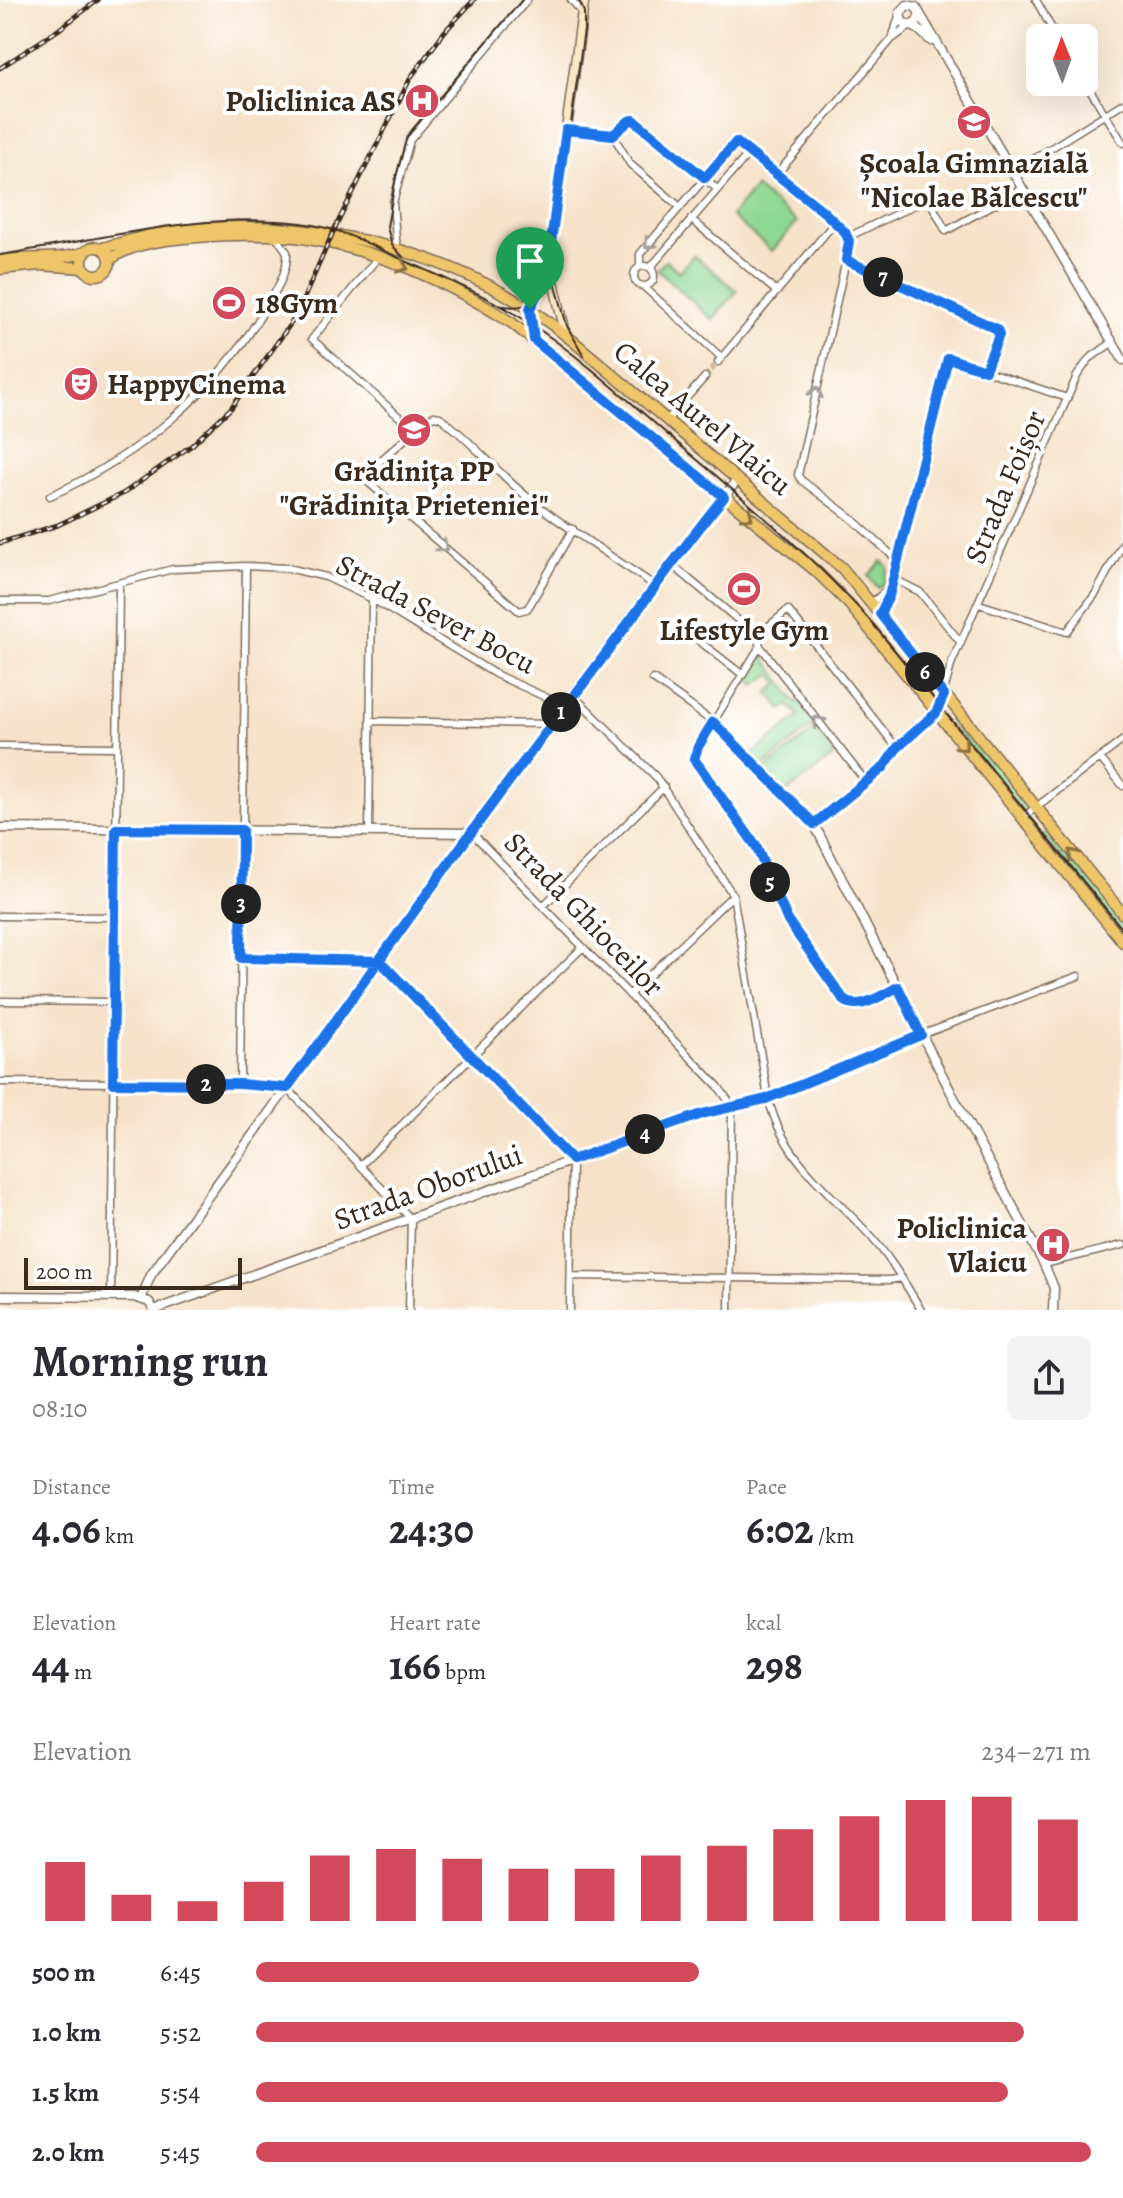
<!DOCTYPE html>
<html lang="en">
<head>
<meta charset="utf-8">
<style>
	body { margin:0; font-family:Alegreya,serif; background:#f2f2f3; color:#2b2b33; height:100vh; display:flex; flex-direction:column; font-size:30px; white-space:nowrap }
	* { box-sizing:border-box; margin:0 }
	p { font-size:26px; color:#7c7c81 }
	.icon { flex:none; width:44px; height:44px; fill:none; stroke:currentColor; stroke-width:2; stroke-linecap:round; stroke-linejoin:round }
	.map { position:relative; height:1310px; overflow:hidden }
	.side { display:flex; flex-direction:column; background:#fff; flex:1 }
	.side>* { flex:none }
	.needle { width:52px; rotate:359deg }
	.controls { position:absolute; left:1026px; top:24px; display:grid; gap:16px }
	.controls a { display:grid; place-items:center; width:72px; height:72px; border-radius:12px; background:#fff; box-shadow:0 8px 32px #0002; font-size:40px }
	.scale { position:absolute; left:24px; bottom:20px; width:218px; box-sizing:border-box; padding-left:8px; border:4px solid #3b2a1e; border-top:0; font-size:22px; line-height:28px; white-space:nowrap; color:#3b2a1e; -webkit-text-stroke:6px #fff; paint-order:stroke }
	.pin { position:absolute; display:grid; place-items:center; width:68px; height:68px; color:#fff; margin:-82px -34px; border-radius:50% 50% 50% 0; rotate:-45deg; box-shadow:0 0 8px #0007 }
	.pin .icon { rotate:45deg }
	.km { position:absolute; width:40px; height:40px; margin:-20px; border-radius:50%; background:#222; color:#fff; font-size:22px; line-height:40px; text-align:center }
	.round { display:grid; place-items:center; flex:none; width:84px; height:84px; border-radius:12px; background:#f2f2f3 }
	.headline { display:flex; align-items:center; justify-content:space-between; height:136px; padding:0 32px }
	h1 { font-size:44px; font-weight:700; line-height:60px }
	.metrics { display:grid; grid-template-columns:repeat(3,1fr); gap:12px; height:136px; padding:8px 32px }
	.metrics div { display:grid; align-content:center }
	.metrics b { font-size:40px; font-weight:700 }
	.metrics small { font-size:22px; font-weight:400 }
	.metrics p { font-size:22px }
	.chart { height:224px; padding:16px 32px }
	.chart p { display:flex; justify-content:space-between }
	.chart svg { width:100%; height:144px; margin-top:8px; stroke:#d1495b; stroke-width:6 }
	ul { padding:0 32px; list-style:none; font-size:26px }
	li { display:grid; grid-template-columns:128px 96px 1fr; align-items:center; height:60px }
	li i { height:20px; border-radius:10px; background:#d1495b }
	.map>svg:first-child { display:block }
</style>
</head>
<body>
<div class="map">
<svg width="1123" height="1310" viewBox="0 0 1123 1310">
	<rect width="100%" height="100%" fill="#fff"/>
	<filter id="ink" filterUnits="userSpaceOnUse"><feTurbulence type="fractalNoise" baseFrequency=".0125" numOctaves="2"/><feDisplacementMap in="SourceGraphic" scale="16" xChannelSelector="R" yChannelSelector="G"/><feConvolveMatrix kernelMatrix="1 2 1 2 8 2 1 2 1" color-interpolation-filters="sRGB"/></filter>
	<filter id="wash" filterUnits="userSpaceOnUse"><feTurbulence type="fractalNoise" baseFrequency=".006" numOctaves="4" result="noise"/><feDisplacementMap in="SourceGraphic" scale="32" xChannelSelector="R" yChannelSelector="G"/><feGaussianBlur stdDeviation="1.8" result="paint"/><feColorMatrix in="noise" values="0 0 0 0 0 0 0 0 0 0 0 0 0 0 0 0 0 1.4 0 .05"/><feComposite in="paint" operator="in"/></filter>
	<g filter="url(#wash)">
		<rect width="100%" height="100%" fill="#f6e2c9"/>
		<!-- green -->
		<path fill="#8ed793" stroke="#648058" stroke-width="2" d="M755 187 797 222 772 251 731 216Z
			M694 255 737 291 713 320 657 270 666 260 679 272Z
			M882 561 888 567 884 583 878 588 868 576Z
			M763 655 796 702 798 701 816 723 762 767 750 756 800 716 789 705 782 710 768 693 779 684 771 674 755 685 749 677Z
			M955 714 1031 807 1023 812 948 720Z
			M816 729 834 756 787 792 764 770Z
			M1048 829 1123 919V934L1042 834Z"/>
	</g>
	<g filter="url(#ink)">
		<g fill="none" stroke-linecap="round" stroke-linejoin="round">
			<!-- minor-tunnel -->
			<path stroke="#d1bda7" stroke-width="6" stroke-dasharray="6 3" stroke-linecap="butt" d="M705 377 718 362"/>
			<!-- minor casing -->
			<g stroke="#7c6a5a" stroke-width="9">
				<path id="minor" d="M571 0 582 12
					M1036 0 1057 38
					M892 39 899 16
					M1084 80 1123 143
					M566 130 613 135
					M613 135 629 121 636 120 717 189
					M613 135 630 164 680 207
					M1013 172 1123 103
					M777 174 892 39 910 26
					M691 219 777 292
					M848 237 925 200 931 203 946 231 1023 188
					M397 250 393 203 410 140 527 0
					M378 257 312 339 414 430
					M846 260 997 329 999 335 985 370
					M634 276a10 10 0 1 1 20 0a10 10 0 1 1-20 0Z
					M640 267V254L736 142 824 212 845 232 849 241 846 260 798 475 801 480 850 517 896 559
					M650 268 749 153
					M643 286 722 358
					M718 362 835 222
					M668 419 705 377
					M50 496C138 456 216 392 265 309 276 291 288 273 287 252L275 235
					M573 529 531 603 527 609 519 611 369 483 364 475 428 419 434 416 440 417C473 442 499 475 531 500 570 531 613 557 654 585
					M670 563 757 636 760 646 698 747 695 762 760 851 773 890 788 921 844 1000C859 1012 883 994 898 987
					M892 578 920 592 961 643
					M0 601H49L173 569 246 566 288 568 326 577 372 599 495 674 565 706
					M871 603 891 587
					M979 604 1067 632 1096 593 1123 543
					M880 614 889 596 948 358 1067 398
					M757 636 788 610 897 748
					M694 637 743 675
					M760 646 866 782
					M653 679 713 722 814 824
					M944 691 952 662 1077 376 1089 359 1113 342
					M574 696 656 777 733 895 765 1079C773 1149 819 1182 864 1229 887 1253 904 1281 921 1310
					M370 721 552 724
					M0 746 117 747
					M1100 758 1123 786
					M1022 818 1123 740
					M369 832 372 599
					M472 833 718 1086 732 1106 729 1310
					M543 906 664 787
					M0 916 115 917
					M241 958 380 961 563 1148 572 1160 570 1310
					M629 995 733 895
					M0 1001 113 1002
					M921 1035 1078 976
					M0 1082 240 1084 287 1088 411 1219 409 1310
					M240 1084 246 566
					M361 1165 583 947
					M1044 1264 1123 1245
					M571 1276 889 1280 902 1278
					M111 1297 119 584"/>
			</g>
			<!-- tertiary casing -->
			<g stroke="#7c6a5a" stroke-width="11">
				<path id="tertiary" d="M920 14 1123 360
					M912 25 917 22 920 14 916 7 907 5 900 13 902 22 918 29 931 41
					M944 695 936 713 897 748 883 768 814 824 952 1094 1044 1264 1054 1288 1053 1310
					M0 828 472 833
					M0 1296 134 1297 149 1302 154 1310
					M141 1299 151 1275 163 1258 654 585 738 479
					M154 1310 702 1114 766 1099 921 1035"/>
			</g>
			<!-- secondary casing -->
			<g stroke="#7c6a5a" stroke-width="12">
				<path id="secondary" d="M550 266 566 335
					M534 340 530 309 547 272 584 0"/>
			</g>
			<!-- primary casing -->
			<g stroke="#7c6a5a" stroke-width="13">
				<path id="primary" d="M82 261a14 14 0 1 1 28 0a14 14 0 1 1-28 0Z
					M102 248C123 243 144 235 167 232 308 213 462 249 573 341L842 568 1123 914
					M110 259C136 242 167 239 198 237 236 234 276 233 314 240 383 252 453 285 512 323L817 572 850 605 1123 942
					M0 261C27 256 61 261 85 252
					M0 269 40 265 83 268"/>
			</g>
			<!-- minor -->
			<use href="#minor" stroke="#fff" stroke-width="6"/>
			<!-- tertiary -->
			<use href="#tertiary" stroke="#fff" stroke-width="8"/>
			<!-- secondary -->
			<use href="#secondary" stroke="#f8e8c3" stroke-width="9"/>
			<!-- primary -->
			<use href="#primary" stroke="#eec569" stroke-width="10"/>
			<!-- tram -->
			<path stroke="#3b2a1e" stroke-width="2" d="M0 255C99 240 200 211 301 223 343 228 376 248 414 265 453 282 492 298 528 322 585 359 636 408 688 452 753 507 818 561 874 625L1123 930
				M403 257 392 245 387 227 396 177 407 136 522 0
				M553 275 567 326 584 356
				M503 306C524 309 541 304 549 282L584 30V12L579 0"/>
			<!-- rail casing -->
			<g stroke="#3b2a1e" stroke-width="5">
				<path id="rail" d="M0 68 58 30 98 0
					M0 543 58 525 124 493 192 445 231 408 296 316 334 230 411 77 445 31 474 0"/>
			</g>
			<!-- rail -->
			<use href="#rail" stroke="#fff" stroke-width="2" stroke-dasharray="6" stroke-linecap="butt"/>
		</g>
		<!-- one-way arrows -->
		<defs><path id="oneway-chevron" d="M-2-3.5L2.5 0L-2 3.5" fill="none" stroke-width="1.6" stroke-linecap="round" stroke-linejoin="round" transform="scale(2)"/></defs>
		<g stroke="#a79f9a">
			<use href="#oneway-chevron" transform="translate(649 244) rotate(131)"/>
			<use href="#oneway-chevron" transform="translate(816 392) rotate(-77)"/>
			<use href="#oneway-chevron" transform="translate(443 547) rotate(41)"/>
			<use href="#oneway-chevron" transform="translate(818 721) rotate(-128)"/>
		</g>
		<g stroke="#8c7040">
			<use href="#oneway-chevron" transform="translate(403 267) rotate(22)"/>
			<use href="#oneway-chevron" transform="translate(748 516) rotate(39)"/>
			<use href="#oneway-chevron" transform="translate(963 746) rotate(51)"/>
			<use href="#oneway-chevron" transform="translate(1073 854) rotate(-129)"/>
		</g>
	</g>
	<g fill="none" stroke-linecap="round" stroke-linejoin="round" filter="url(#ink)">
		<!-- route casing -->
		<g stroke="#fff" stroke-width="16">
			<path id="route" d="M530 309 534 340 724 497C671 561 625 630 574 696 474 824 382 958 287 1088L240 1084 113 1083 116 829 242 830 241 958 380 961 572 1160 702 1114 766 1099 921 1035 898 987C883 994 859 1012 844 1000L788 921 756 846 694 759 698 747 713 722 814 824 883 768 897 748 936 713 944 695 880 614 889 596 948 358 985 370 999 335 997 329 846 260 849 241 845 232 824 212 736 142 705 178 634 120 629 121 613 135 566 130 547 272 530 309"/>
		</g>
		<!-- route -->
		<use href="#route" stroke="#1a73e8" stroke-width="10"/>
	</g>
	<!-- icons -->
	<defs>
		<g id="hospital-disc" transform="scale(1.8)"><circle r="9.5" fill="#d1495b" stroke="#fff"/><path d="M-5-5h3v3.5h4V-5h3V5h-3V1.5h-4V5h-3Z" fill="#fff"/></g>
		<g id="school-disc" transform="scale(1.8)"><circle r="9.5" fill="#d1495b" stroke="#fff"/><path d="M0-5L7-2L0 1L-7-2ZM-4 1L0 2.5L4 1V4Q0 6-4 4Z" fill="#fff"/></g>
		<g id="stadium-disc" transform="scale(1.8)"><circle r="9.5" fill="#d1495b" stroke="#fff"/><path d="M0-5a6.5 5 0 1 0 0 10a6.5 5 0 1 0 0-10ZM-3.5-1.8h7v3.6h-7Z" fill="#fff"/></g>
		<g id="theatre-disc" transform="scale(1.8)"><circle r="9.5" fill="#d1495b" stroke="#fff"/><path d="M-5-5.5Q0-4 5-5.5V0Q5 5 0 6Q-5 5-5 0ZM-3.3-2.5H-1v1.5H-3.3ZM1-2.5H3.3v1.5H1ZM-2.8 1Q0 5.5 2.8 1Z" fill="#fff"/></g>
	</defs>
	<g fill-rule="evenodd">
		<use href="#hospital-disc" x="422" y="101"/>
		<use href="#school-disc" x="974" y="122"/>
		<use href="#stadium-disc" x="229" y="303"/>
		<use href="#theatre-disc" x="81" y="384"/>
		<use href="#school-disc" x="414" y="430"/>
		<use href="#stadium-disc" x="744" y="589"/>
		<use href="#hospital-disc" x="1053" y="1245"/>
	</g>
	<g text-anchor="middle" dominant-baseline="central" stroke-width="8" stroke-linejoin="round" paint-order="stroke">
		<!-- poi labels -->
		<g font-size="30" font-weight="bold" fill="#3b2a1e" stroke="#fff">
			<text x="396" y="101" text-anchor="end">Policlinica AS</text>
			<text x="974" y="163">Școala Gimnazială<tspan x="974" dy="34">"Nicolae Bălcescu"</tspan></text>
			<text x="255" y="303" text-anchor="start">18Gym</text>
			<text x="107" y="384" text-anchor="start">HappyCinema</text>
			<text x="414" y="471">Grădinița PP<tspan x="414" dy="34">"Grădinița Prieteniei"</tspan></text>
			<text x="744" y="630">Lifestyle Gym</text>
			<text x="1027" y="1228" text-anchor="end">Policlinica<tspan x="1027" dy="34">Vlaicu</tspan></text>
		</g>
		<!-- street labels -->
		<g font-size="30" fill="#3b2a1e" stroke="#fff">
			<text transform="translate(703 418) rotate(40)">Calea Aurel Vlaicu</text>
			<text transform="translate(1005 487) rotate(-67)">Strada Foișor</text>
			<text transform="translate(436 614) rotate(28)">Strada Sever Bocu</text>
			<text transform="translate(584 914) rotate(46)">Strada Ghioceilor</text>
			<text transform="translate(428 1187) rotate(-20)">Strada Oborului</text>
		</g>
	</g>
</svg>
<div class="controls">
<a><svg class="needle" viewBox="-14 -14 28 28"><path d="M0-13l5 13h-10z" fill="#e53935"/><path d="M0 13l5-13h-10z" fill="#7c7c81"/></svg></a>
</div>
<div class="scale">200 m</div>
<div class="pin" style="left:530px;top:309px;background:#1e9e55"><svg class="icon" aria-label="arrive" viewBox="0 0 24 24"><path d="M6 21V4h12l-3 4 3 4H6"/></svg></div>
<b class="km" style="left:561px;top:712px">1</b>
<b class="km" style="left:206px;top:1084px">2</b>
<b class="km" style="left:241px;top:904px">3</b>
<b class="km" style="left:645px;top:1134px">4</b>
<b class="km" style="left:770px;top:882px">5</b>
<b class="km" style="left:925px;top:672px">6</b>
<b class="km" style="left:883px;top:277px">7</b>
</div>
<section class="side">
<div class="headline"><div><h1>Morning run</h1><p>08:10</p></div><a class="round"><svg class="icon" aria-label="share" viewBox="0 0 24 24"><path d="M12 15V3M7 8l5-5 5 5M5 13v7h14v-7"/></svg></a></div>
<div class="metrics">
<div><p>Distance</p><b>4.06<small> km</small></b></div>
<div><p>Time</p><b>24:30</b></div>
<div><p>Pace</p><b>6:02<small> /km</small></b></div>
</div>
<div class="metrics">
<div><p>Elevation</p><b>44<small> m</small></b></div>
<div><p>Heart rate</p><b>166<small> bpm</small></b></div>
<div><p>kcal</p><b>298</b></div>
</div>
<div class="chart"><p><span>Elevation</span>234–271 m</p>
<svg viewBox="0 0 160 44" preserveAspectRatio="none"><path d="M5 44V26M15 44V36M25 44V38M35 44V32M45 44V24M55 44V22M65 44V25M75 44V28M85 44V28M95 44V24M105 44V21M115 44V16M125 44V12M135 44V7M145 44V6M155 44V13"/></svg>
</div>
<ul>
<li><b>500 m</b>6:45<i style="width:53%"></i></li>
<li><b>1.0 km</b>5:52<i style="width:92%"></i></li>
<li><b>1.5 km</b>5:54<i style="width:90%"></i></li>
<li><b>2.0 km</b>5:45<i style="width:100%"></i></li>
</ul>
</section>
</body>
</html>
